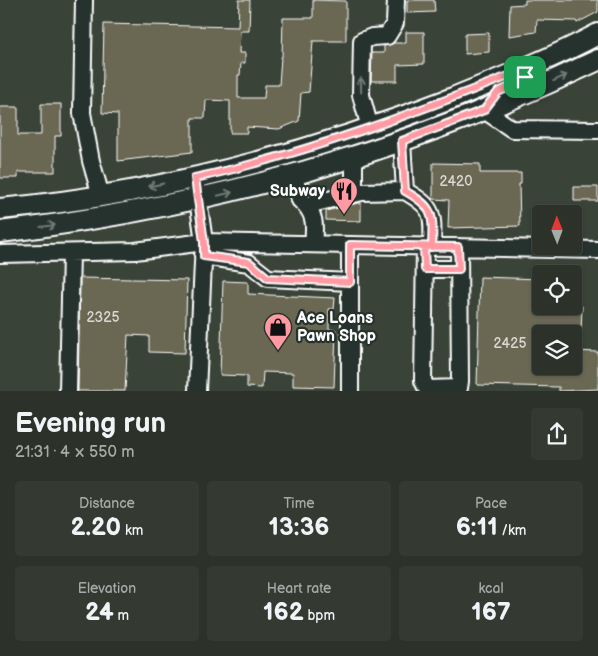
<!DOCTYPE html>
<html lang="en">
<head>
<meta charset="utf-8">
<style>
	body { margin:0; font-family:"Balsamiq Sans",sans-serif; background:#343a32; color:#f1f3f6; height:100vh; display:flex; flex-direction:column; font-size:19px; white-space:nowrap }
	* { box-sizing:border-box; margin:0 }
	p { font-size:16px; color:#a6aaa8 }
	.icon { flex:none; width:28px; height:28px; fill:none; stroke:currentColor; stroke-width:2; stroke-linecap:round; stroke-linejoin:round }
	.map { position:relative; height:391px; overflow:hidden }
	.panel { display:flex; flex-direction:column; background:#2c322a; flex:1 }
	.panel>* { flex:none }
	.needle { width:32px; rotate:359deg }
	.controls { position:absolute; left:532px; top:205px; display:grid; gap:10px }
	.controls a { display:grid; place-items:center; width:50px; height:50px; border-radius:5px; background:#2c322a; box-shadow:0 1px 4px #0004,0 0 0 1px #484d47; font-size:25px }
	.pin { position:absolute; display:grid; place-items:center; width:42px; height:42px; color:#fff; margin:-21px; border-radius:10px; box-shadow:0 2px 8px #0006 }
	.round { display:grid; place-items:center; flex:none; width:52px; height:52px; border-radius:5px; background:#343a32 }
	.head { display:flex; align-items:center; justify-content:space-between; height:85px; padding:0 15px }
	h1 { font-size:28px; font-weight:700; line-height:38px }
	.stats { display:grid; grid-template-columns:repeat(3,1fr); gap:8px; height:85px; padding:5px 15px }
	.stats div { display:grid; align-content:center; border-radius:5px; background:#343a32; text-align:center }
	.stats b { font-size:25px; font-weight:700 }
	.stats small { font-size:14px; font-weight:400 }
	.stats p { font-size:14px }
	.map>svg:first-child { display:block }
</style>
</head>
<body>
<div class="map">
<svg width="598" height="391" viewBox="0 0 598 391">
	<rect width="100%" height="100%" fill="#3a4338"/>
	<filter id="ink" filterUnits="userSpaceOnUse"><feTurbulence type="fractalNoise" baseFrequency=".02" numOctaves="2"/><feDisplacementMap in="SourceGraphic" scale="10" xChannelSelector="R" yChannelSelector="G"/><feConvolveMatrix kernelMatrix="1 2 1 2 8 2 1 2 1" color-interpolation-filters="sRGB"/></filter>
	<g filter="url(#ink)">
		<!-- building -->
		<path fill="#6a6753" stroke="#fff" d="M239 0H250L249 31H240L239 53H245V63H241L240 75H238V98H264L265 85H279L281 57H282L283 18H313V0L346 1V41H313L309 92 301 93 299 121 279 129 247 127V133H230V101L206 100 205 118H192V152L118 161V114L102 113 104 24 238 27Z
			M407 0H434L435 12 407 13Z
			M525 0H598V12L577 23 576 21 537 20 536 32 509 36 510 5 525 4Z
			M406 32H424V64L397 65V81H371L372 53H384V46L394 43H406Z
			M489 33V52L465 54V34Z
			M41 104H61V136H55V172H18V178H0V107H18V135H41Z
			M433 163 480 164V173H521V184H519L520 226 448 228 449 200 433 199Z
			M574 187H598V201H574Z
			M358 203H361V221L326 220V211Z
			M480 277 541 279V306H582L581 334H541V366H574V351L598 352V389L559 391V387L477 385Z
			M80 278 187 280 185 353 149 352V336L128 335 125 391H78Z
			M223 281 248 282V294L335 298 334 309H329V329L336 330 334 387 293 386V373L263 372 262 388 247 387V376L220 375Z"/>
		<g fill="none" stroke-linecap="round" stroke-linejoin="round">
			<!-- minor casing -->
			<g stroke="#fff" stroke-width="20">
				<path id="minor" d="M84 0 82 113 91 161 101 196
					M484 110 512 129 598 130
					M370 128 361 95 362 41 372 37 387 36 395 23 396 0
					M402 141 405 191C435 208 433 214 432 247
					M354 158V193
					M294 176 300 200C316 212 315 226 313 244
					M195 178 204 242 197 391
					M307 205 362 192 405 191
					M350 245V391
					M425 247 423 381 427 389 459 388 460 381 459 247
					M0 254 135 251 204 242 598 250
					M203 256 249 263 268 278 350 282
					M425 269H459
					M68 391 71 253"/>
			</g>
			<!-- major casing -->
			<g stroke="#fff" stroke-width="24">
				<path id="major" d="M0 209C155 195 308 154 453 98 502 78 551 59 598 34
					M0 232C213 206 404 153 598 60"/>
			</g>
			<!-- minor -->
			<use href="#minor" stroke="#26332d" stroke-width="16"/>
			<!-- major -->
			<use href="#major" stroke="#26332d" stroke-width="20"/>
		</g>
		<!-- one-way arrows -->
		<defs><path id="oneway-shaft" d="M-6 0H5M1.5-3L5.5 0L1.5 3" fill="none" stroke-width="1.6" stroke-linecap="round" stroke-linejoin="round" transform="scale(1.25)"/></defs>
		<g stroke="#727a76">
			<use href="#oneway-shaft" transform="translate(560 78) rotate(-25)"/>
			<use href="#oneway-shaft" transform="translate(361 85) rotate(-91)"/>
			<use href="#oneway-shaft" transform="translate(156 185) rotate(169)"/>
			<use href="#oneway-shaft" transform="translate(225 194) rotate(-14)"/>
			<use href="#oneway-shaft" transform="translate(48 226) rotate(-8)"/>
		</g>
	</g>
	<g fill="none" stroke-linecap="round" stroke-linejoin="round" filter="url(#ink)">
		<!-- route casing -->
		<g stroke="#fff" stroke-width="10">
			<path id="route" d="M525 77 529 68C419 111 310 153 195 178L204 242V256L249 262 268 278 350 282V245L458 247 459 269H425L424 247H432C433 214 435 208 405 191L402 141 484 110 498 92 521 82 525 77"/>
		</g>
		<!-- route -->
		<use href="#route" stroke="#ff9aa2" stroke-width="6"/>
	</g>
	<!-- icons -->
	<defs>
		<g id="restaurant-pin" transform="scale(1.4375)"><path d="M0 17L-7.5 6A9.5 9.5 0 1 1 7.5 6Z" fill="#ff9aa2" stroke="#26332d"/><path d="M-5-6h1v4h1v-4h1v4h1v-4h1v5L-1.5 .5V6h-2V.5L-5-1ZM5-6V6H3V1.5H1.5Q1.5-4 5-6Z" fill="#111"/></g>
		<g id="shop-pin" transform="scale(1.4375)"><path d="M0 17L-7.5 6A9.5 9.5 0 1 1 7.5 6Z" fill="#ff9aa2" stroke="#26332d"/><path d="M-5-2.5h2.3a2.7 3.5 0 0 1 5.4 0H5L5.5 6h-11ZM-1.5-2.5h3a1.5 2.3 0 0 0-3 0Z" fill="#111"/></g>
	</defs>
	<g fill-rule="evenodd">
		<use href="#restaurant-pin" x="344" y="191"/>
		<use href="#shop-pin" x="278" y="327"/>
	</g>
	<g text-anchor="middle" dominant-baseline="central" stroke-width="4.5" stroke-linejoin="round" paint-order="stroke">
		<!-- number labels -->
		<g font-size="14" fill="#dad9d4">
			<text x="456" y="181">2420</text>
			<text x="103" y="317">2325</text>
			<text x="510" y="343">2425</text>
		</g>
		<!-- poi labels -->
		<g font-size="16" font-weight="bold" fill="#fff" stroke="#26332d" text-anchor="end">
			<text x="325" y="191">Subway</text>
			<text x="297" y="318" text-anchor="start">Ace Loans<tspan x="297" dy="18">Pawn Shop</tspan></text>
		</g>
	</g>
</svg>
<div class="controls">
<a><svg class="needle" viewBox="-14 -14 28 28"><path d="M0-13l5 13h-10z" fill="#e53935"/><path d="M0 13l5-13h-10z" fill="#a6aaa8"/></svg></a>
<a><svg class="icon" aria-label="locate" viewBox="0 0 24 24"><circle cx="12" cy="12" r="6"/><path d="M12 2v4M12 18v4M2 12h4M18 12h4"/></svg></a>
<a><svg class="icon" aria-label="layers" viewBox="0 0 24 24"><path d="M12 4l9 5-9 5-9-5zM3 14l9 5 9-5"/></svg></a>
</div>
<div class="pin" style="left:525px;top:77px;background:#1e9e55"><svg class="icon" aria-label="arrive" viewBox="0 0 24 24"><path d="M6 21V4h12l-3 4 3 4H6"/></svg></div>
</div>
<section class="panel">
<div class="head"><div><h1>Evening run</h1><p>21:31 · 4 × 550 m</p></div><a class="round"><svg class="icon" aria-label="share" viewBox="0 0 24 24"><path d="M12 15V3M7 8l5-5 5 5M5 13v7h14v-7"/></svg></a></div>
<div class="stats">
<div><p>Distance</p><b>2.20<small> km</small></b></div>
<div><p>Time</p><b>13:36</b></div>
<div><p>Pace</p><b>6:11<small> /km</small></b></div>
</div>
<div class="stats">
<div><p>Elevation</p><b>24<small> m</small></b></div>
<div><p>Heart rate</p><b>162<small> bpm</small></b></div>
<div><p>kcal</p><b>167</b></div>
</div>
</section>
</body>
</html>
